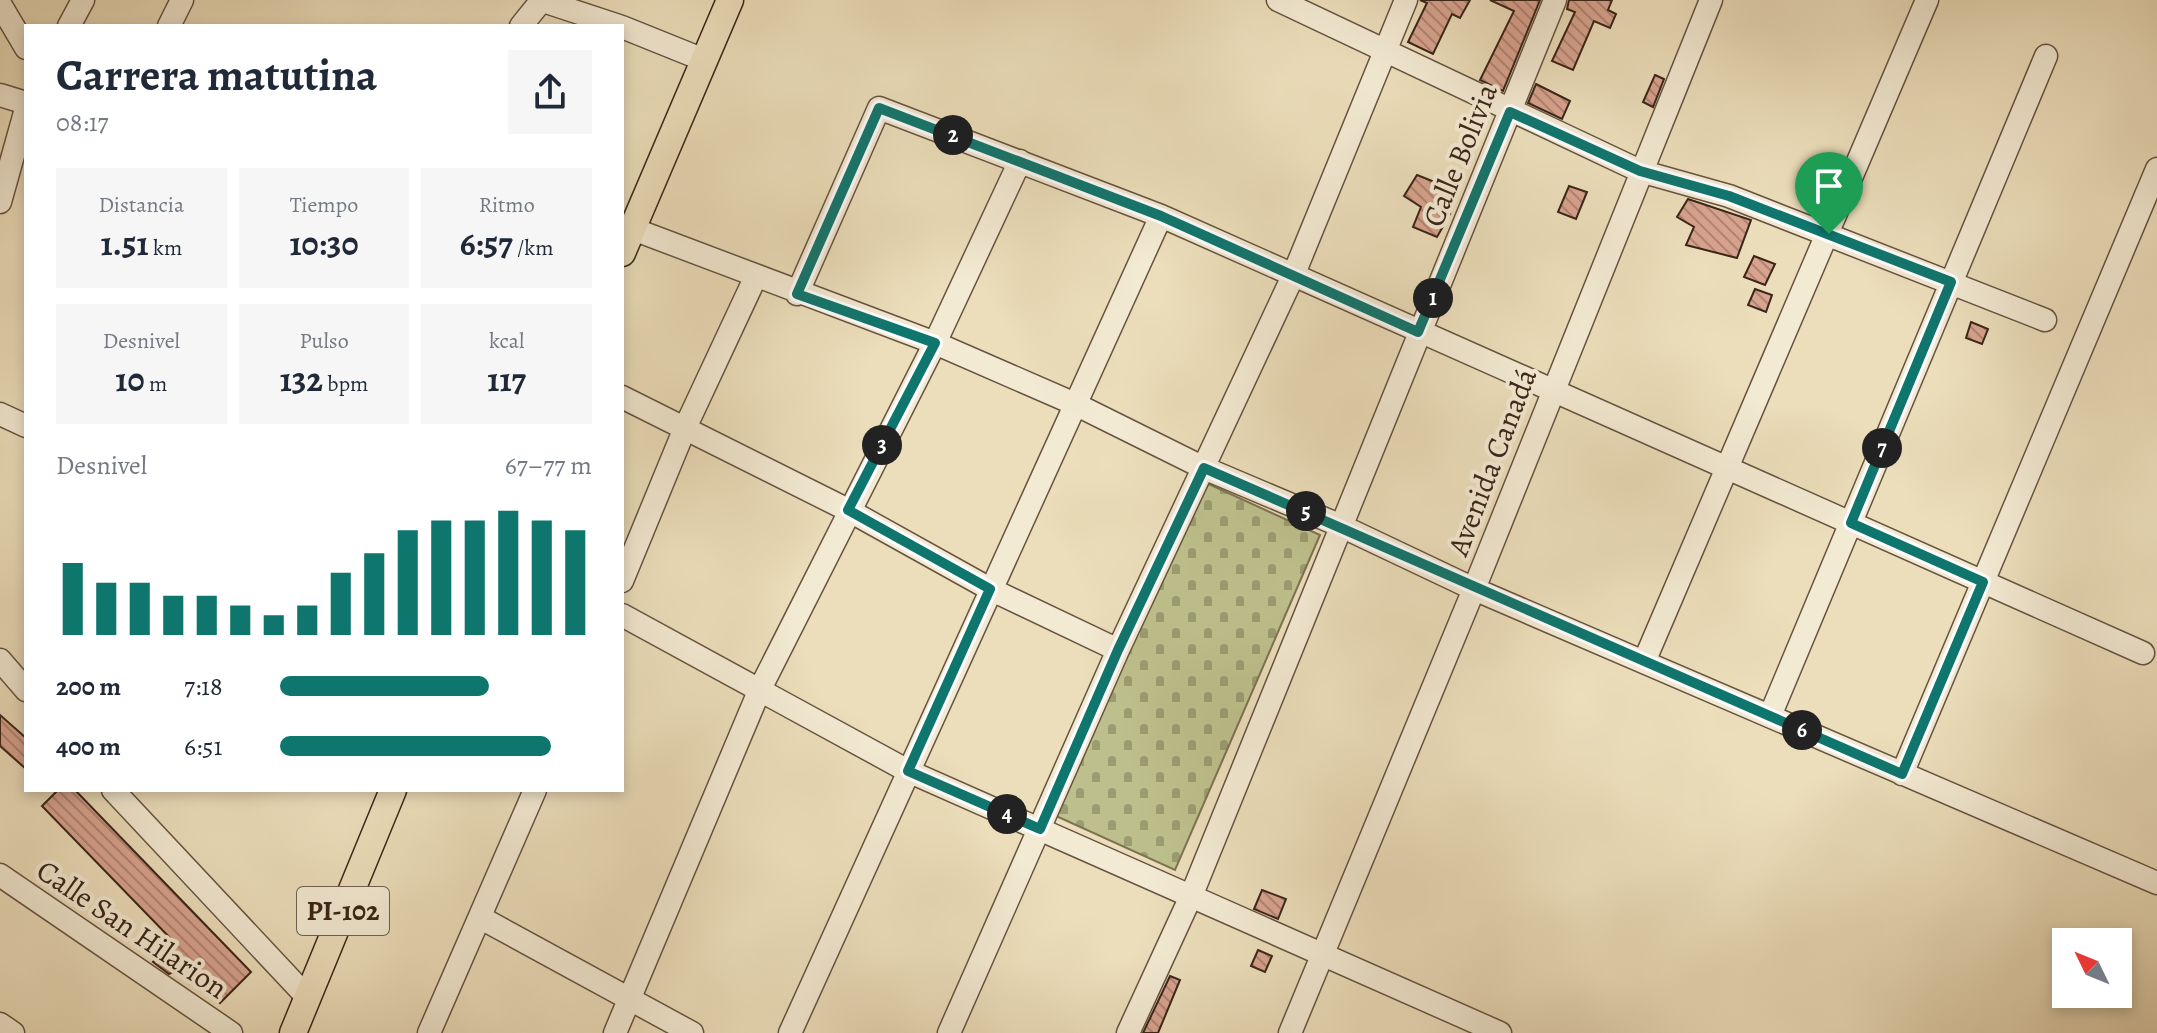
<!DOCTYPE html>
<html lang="es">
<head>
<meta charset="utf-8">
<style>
	body { margin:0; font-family:Alegreya,serif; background:#f6f6f7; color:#1f2937; height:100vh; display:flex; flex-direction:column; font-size:30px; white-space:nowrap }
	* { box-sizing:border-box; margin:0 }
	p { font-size:26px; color:#747a83 }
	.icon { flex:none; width:44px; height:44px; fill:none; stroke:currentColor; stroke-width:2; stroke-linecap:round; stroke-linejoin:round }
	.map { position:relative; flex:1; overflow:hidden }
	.side { position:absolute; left:24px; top:24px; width:600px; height:768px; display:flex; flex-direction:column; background:#fff; border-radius:0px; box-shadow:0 4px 12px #0003 }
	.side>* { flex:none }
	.needle { width:52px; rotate:313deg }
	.buttons { position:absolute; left:2052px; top:928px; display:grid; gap:16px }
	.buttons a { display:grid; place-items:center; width:80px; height:80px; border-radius:0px; background:#fff; box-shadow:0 4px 12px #0003; font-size:40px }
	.pin { position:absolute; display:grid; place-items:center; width:68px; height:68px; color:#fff; margin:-82px -34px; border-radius:50% 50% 50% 0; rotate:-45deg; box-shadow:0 0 8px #0007 }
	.pin .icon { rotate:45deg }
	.km { position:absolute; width:40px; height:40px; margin:-20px; border-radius:50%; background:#222; color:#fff; font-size:22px; line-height:40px; text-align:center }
	.round { display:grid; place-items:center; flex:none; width:84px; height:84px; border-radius:0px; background:#f6f6f7 }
	.headline { display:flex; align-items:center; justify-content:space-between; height:136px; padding:0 32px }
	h1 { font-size:44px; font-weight:700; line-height:60px }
	.metrics { display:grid; grid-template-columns:repeat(3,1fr); gap:12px; height:136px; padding:8px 32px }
	.metrics div { display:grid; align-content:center; border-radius:0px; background:#f6f6f7; text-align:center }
	.metrics b { font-size:34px; font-weight:700 }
	.metrics small { font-size:22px; font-weight:400 }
	.metrics p { font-size:22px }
	.chart { height:224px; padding:16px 32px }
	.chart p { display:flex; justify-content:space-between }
	.chart svg { width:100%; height:144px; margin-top:8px; stroke:#0f766e; stroke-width:6 }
	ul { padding:0 32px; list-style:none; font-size:26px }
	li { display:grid; grid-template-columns:128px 96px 1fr; align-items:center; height:60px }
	li i { height:20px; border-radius:10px; background:#0f766e }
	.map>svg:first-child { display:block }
</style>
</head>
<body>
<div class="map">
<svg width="2157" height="1033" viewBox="0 0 2157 1033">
	<defs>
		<pattern id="cemetery-stones" width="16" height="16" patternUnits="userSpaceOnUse" patternTransform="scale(2)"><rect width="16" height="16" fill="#bdc08c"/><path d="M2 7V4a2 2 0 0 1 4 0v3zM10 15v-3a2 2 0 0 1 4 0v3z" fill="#9b9c71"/></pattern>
		<pattern id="building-back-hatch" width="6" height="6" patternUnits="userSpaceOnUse" patternTransform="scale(2)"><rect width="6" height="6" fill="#d8a38f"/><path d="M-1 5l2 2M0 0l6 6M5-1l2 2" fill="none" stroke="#b08574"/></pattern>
	</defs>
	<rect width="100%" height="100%" fill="#ecdebb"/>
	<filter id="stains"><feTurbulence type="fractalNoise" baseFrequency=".0025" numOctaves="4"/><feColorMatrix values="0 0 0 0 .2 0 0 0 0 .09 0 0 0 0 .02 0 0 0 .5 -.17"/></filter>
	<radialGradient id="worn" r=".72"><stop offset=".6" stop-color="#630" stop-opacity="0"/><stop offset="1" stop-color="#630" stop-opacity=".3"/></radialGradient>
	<!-- cemetery -->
	<path fill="url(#cemetery-stones)" stroke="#7c7252" stroke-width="2" d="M1202 481 1320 535 1175 870 1056 816Z"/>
	<!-- building -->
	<path fill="url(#building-back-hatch)" stroke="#3a2518" stroke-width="2" d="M1420 0H1470L1460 18 1452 14 1433 54 1408 42 1427 3Z
		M1490 0H1540L1503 91 1480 80 1514 11Z
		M1569 0H1612L1608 10 1616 14 1610 28 1594 21 1573 70 1552 61 1575 12 1567 9Z
		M1655 75 1664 79 1653 107 1643 102Z
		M1536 84 1570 101 1562 119 1528 103Z
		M1417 175 1445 186 1436 209 1450 214 1437 237 1413 227 1421 207 1404 196Z
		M1569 186 1587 192 1576 219 1558 212Z
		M1688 199 1751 220 1737 258 1686 245 1694 227 1677 217Z
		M1754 256 1775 264 1765 285 1744 277Z
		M1755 289 1772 295 1766 312 1748 305Z
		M1971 322 1988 329 1982 344 1966 338Z
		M0 715 26 738V769L0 746Z
		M58 790H75L251 972 220 1003 196 979 190 984 176 970 169 974 153 962 174 942 42 806Z
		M1262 890 1286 899 1278 919 1254 909Z
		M1258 950 1272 956 1265 972 1251 966Z
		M1170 976 1180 980 1158 1033H1143Z"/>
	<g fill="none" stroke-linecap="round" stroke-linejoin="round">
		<!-- minor casing -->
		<g stroke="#665341" stroke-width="25">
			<path id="minor" d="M540 0 619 26
				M1278 0 1640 171 1729 196 2045 320
				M0 4 26 48
				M69 26 83 0
				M169 26 182 0
				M521 26 542 0
				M622 27 704 60
				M0 95 26 103
				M0 202 26 109
				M633 229 935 343 1075 404 1204 468 1339 525 1474 589 2157 883
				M797 294 879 108 1161 216 2143 653
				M622 397 848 510 990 589 1118 650
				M0 414 26 426
				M622 581 685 428 756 276
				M622 615 908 771 1500 1033
				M0 660 26 690
				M1644 662 1927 0
				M1770 716 2046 56
				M1902 774 2157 169
				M113 790 307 997
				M0 875 231 1033
				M481 918 692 1033
				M0 1024 13 1033
				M429 1033 535 790
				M615 1033 760 689 935 343 1020 161
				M790 1033 1161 216
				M949 1033 1118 650 1293 276 1406 0
				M1128 1033 1192 894 1555 0
				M1290 1033 1474 589 1711 0"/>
		</g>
		<!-- major casing -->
		<g stroke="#3a2518" stroke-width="29">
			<path id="major" d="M622 253 730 0
				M293 1033 393 790"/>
		</g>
		<!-- minor -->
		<use href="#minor" stroke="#f3ead3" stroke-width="22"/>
		<!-- major -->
		<use href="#major" stroke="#ecdebb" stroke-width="26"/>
	</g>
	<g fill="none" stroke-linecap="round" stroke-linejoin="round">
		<!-- route casing -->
		<g stroke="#fff" stroke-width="16">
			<path id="route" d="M879 108 1161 216 1418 332 1510 112 1640 171 1729 196 1951 282 1851 523 1983 582 1902 774 1204 468 1118 650 1040 829 908 771 990 589 848 510 935 343 797 294Z"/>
		</g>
		<!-- route -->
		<use href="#route" stroke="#0f766e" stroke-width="10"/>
	</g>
	<g text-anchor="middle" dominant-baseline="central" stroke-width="8" stroke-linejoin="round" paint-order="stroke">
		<!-- shield labels -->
		<rect fill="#f3ead3" stroke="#726050" stroke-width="2" x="297" y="887" width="92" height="48" rx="6"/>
		<g font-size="28" font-weight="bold" fill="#3a2518">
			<text x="343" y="911">PI-102</text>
		</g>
		<!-- street labels -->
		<g font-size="30" fill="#3a2518" stroke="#f3ead3">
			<text transform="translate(1460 155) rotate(-68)">Calle Bolivia</text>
			<text transform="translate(1492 462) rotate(-69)">Avenida Canadá</text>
			<text transform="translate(132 929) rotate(34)">Calle San Hilarion</text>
		</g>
	</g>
	<rect width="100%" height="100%" filter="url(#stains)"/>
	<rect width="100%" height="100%" fill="url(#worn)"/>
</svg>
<div class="buttons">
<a><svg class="needle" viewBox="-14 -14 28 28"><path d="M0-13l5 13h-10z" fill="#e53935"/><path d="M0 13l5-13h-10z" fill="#747a83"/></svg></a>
</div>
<div class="pin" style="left:1829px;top:234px;background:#1e9e55"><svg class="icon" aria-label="arrive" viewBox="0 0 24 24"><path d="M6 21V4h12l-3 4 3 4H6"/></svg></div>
<b class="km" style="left:1433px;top:298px">1</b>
<b class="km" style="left:953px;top:135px">2</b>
<b class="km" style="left:882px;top:445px">3</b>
<b class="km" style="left:1007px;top:814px">4</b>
<b class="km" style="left:1306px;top:511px">5</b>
<b class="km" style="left:1802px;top:730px">6</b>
<b class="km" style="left:1882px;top:448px">7</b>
<section class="side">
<div class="headline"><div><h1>Carrera matutina</h1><p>08:17</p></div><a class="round"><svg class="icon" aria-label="share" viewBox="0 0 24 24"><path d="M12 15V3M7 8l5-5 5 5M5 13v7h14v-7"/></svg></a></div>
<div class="metrics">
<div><p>Distancia</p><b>1.51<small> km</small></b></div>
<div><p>Tiempo</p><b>10:30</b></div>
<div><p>Ritmo</p><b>6:57<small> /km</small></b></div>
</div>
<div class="metrics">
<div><p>Desnivel</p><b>10<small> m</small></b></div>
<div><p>Pulso</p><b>132<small> bpm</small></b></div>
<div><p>kcal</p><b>117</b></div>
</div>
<div class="chart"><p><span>Desnivel</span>67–77 m</p>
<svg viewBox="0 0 160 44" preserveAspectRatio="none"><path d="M5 44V22M15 44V28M25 44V28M35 44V32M45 44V32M55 44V35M65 44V38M75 44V35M85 44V25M95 44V19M105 44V12M115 44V9M125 44V9M135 44V6M145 44V9M155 44V12"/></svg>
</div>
<ul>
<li><b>200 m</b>7:18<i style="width:67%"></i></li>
<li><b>400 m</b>6:51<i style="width:87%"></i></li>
</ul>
</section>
</div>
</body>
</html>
